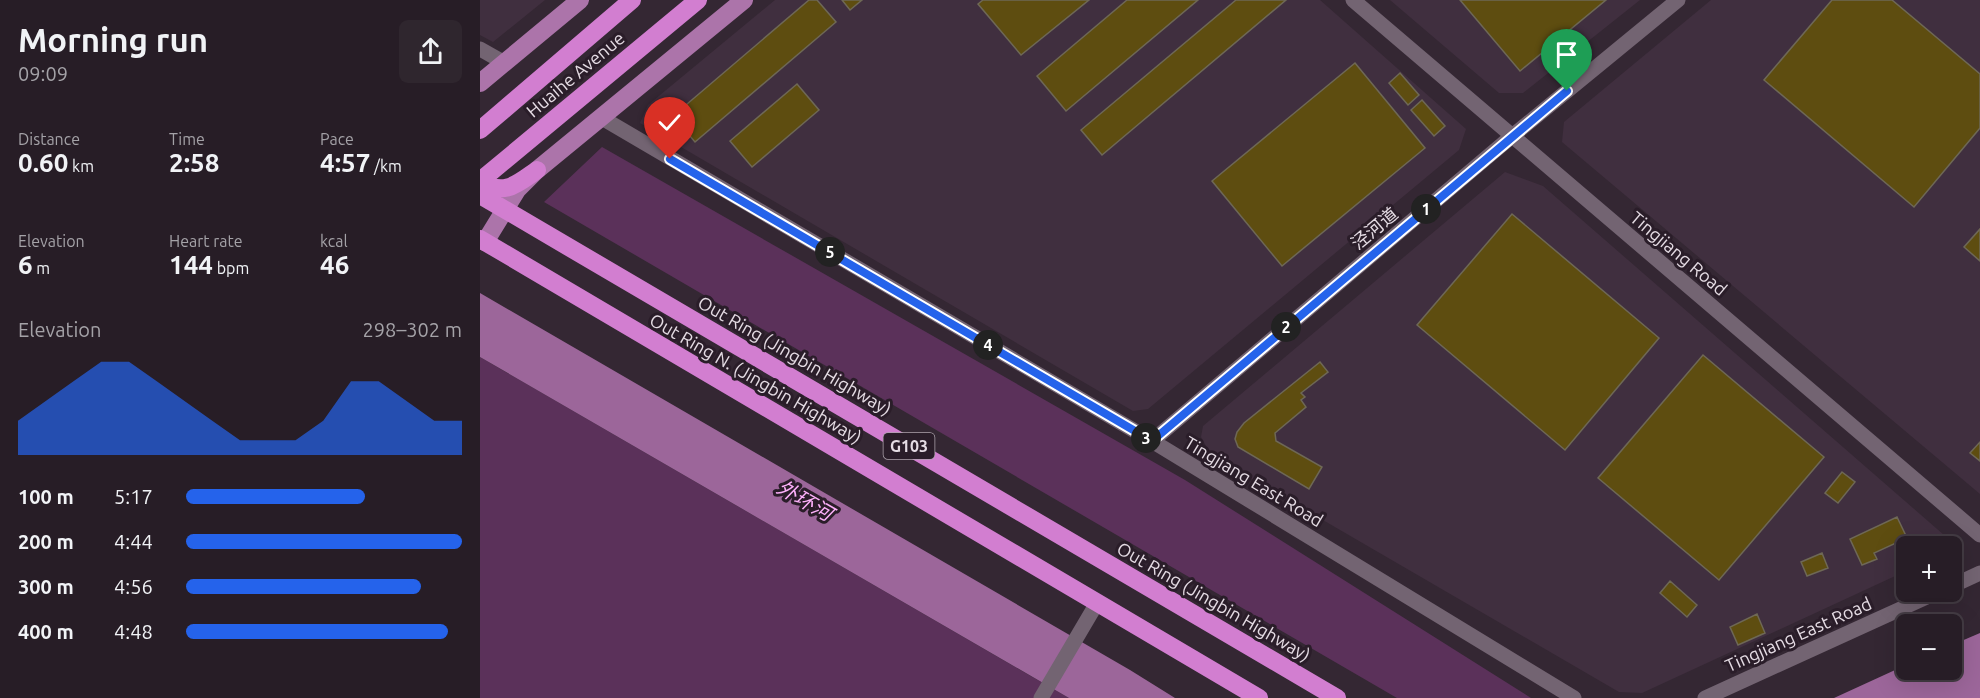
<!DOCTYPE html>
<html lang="en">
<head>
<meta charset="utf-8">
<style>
	body { margin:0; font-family:Ubuntu,"Noto Sans SC",sans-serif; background:#2f262e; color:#f1f3f6; height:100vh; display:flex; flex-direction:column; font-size:22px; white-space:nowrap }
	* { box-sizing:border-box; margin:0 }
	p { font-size:20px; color:#a4a2a7 }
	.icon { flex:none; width:33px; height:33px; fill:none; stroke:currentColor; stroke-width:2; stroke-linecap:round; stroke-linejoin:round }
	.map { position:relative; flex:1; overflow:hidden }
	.drawer { display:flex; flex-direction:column; background:#271d26; width:480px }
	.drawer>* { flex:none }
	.tools { position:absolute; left:1416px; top:536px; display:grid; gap:12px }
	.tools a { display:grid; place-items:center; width:66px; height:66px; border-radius:9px; background:#271d26; box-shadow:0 6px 24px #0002,0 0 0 2px #433b43; font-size:30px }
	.pin { position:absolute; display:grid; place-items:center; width:51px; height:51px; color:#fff; margin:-62px -26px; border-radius:50% 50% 50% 0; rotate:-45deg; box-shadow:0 0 6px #0007 }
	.pin .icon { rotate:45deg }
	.km { position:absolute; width:30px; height:30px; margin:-15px; border-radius:50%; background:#222; color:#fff; font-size:16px; line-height:30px; text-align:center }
	.round { display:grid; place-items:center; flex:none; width:63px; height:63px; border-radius:9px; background:#2f262e }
	.head { display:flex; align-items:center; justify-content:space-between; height:102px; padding:0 18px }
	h1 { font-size:33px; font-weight:600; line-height:45px }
	.stats { display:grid; grid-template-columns:repeat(3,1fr); gap:9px; height:102px; padding:6px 18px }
	.stats div { display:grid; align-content:center }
	.stats b { font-size:26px; font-weight:600 }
	.stats small { font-size:16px; font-weight:400 }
	.stats p { font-size:16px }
	.chart { height:168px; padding:12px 18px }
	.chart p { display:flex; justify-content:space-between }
	.chart svg { width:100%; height:108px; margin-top:6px; fill:#2563eb; opacity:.7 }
	ul { padding:0 18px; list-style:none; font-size:20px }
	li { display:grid; grid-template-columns:96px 72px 1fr; align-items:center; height:45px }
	li i { height:15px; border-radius:8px; background:#2563eb }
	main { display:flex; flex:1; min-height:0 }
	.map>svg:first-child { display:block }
</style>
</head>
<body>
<main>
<section class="drawer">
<div class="head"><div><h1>Morning run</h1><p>09:09</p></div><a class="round"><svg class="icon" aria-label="share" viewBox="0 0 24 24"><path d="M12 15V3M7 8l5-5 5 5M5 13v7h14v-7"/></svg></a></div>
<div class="stats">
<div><p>Distance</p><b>0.60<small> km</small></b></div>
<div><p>Time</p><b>2:58</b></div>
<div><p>Pace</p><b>4:57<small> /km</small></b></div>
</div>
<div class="stats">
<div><p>Elevation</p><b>6<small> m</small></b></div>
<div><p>Heart rate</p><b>144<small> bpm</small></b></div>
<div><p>kcal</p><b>46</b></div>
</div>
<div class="chart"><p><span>Elevation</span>298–302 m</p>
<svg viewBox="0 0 160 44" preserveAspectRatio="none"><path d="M0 44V30L10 22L20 14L30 6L40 6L50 14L60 22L70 30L80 38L90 38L100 38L110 30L120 14L130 14L140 22L150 30L160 30V44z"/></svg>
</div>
<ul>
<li><b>100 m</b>5:17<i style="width:65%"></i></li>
<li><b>200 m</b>4:44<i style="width:100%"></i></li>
<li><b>300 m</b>4:56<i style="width:85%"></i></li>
<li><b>400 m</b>4:48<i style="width:95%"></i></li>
</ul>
</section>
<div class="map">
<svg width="1500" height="698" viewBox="0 0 1500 698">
	<rect width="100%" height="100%" fill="#342733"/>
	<!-- built -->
	<path fill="#402f3f" d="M0 0H65L13 42 0 35Z
		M295 0H840L986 129 979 150 668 409 653 411 160 123 168 105Z
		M910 0H1160L1043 93H1019Z
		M1231 0H1500V494L1082 142 1084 122Z
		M1025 172 1063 186 1464 535 1462 546H1426V571L1162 693 1139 692 731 455 721 437 723 426Z"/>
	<!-- green -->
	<path fill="#5b315a" d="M122 147 705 480 1051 698H917L64 202Z
		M0 357 530 664 589 698H0Z"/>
	<!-- water -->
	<path fill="#9c669a" d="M0 293 650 670 695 698H589L0 357Z
		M1500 633V698H1354L1426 665V669H1472V645Z"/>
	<!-- building -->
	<path fill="#5e4d10" stroke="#6e6856" stroke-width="1.5" d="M329 0H337L356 22 215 142 193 116Z
		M362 0H382L370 10Z
		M503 0H609L541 55 498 4Z
		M647 0H718L586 111 557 76Z
		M756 0H806L622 155 601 130Z
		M980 0H1126L1040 71Z
		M1352 0H1412L1500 74V128L1434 207 1284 80Z
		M875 63 945 148 802 266 732 181Z
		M920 73 939 95 928 105 909 83Z
		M317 84 339 110 272 167 250 141Z
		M942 100 965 126 954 136 931 110Z
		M1032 214 1179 338 1085 450 937 325Z
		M1500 229V261L1484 247Z
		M1223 355 1344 457 1239 580 1118 478Z
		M840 362 848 372 821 393 825 397 821 400 826 407 795 433 796 441 842 467 829 489 758 447 755 439 757 432 764 423Z
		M1500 442V461L1490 453Z
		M1362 472 1375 482 1358 503 1345 493Z
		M1417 517 1427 538 1394 553 1397 559 1382 565 1370 539Z
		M1342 553 1348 568 1327 576 1321 562Z
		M1190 581 1217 605 1207 617 1180 593Z
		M1277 614 1285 633 1258 645 1250 627Z"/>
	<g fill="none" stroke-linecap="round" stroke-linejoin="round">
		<!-- minor -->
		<path stroke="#736472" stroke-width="15" d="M873 0 1500 535
			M0 49 23 62
			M122 118 672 441 1094 698
			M672 441 1031 137 1198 0
			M1472 586 1500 573
			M561 698 617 603
			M1225 698 1460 591"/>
		<!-- major -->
		<path stroke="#ac74aa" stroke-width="18" d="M0 83 100 0
			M5 242 37 190 57 170 264 0"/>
		<!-- highway -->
		<path stroke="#d27ed0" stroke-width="18" d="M0 130 152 0
			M0 181 218 0
			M0 181C24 197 37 184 57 170
			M0 195 857 698
			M0 239 779 698"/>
	</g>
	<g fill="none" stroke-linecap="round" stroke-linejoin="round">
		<!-- route casing -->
		<g stroke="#fff" stroke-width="12">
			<path id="route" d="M190 159 672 441 1087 91"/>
		</g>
		<!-- route -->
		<use href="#route" stroke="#2563eb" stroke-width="8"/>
	</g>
	<g text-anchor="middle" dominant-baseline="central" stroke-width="6" stroke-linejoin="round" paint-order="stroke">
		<!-- shield labels -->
		<rect fill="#2a1d29" stroke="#ada3ac" stroke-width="1.5" x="403.5" y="433" width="51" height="26" rx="4.5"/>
		<g font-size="16" font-weight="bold" fill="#e5dce4">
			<text x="429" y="446">G103</text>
		</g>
		<!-- street labels -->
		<g font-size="18" fill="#e5dce4" stroke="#2a1d29">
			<text transform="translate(95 74) rotate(-40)">Huaihe Avenue</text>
			<text transform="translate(894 228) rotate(-40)">泾河道</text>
			<text transform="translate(1199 253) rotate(40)">Tingjiang Road</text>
			<text transform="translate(315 355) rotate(30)">Out Ring (Jingbin Highway)</text>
			<text transform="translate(276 378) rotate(30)">Out Ring N. (Jingbin Highway)</text>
			<text transform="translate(774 481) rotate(31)">Tingjiang East Road</text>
			<text transform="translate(734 601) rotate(30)">Out Ring (Jingbin Highway)</text>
			<text transform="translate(1318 634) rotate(-24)">Tingjiang East Road</text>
		</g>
		<!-- water labels -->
		<g font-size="20" font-style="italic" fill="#fdb0fa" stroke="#2a1d29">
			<text transform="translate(325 500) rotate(30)">外环河</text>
		</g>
	</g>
</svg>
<div class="tools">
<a>+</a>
<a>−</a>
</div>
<div class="pin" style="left:1087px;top:91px;background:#1e9e55"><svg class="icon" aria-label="arrive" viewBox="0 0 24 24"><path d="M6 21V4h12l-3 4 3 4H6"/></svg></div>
<div class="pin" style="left:190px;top:159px;background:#d93025"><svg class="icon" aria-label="check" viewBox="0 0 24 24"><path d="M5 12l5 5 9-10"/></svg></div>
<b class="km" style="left:946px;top:209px">1</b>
<b class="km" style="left:806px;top:327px">2</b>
<b class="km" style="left:666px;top:438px">3</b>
<b class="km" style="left:508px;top:345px">4</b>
<b class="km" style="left:350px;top:252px">5</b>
</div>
</main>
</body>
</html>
